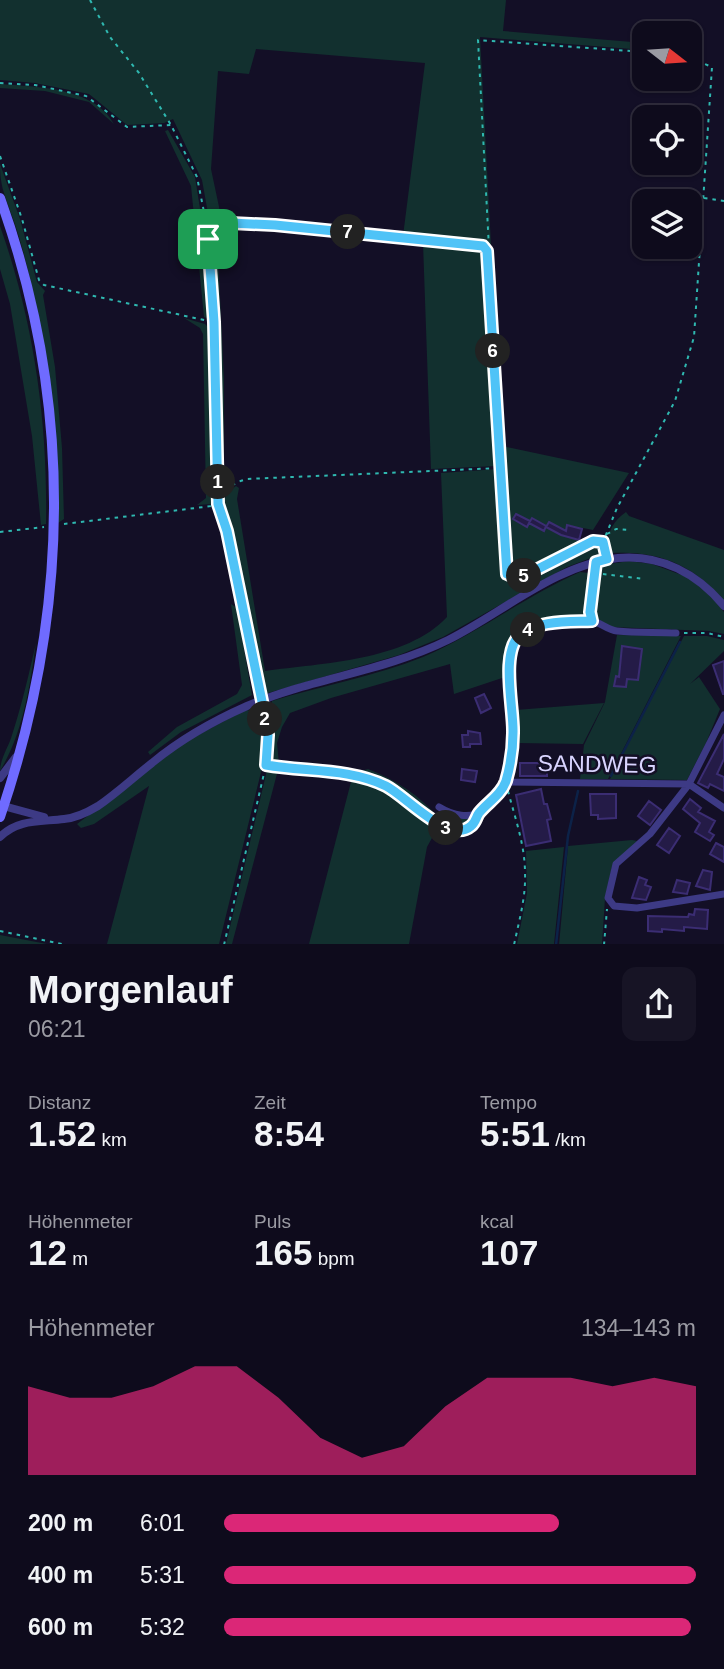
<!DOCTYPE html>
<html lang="de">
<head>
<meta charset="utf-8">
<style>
	body { margin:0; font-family:Arial,sans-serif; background:#171425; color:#f1f3f6; height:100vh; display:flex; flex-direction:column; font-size:26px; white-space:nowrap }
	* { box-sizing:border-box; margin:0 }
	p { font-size:23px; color:#9b9ba3 }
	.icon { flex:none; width:38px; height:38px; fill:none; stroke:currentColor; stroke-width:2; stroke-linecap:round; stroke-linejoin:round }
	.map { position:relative; height:944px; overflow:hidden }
	.sheet { display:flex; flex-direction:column; background:#0e0b1c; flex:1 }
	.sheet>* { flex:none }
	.needle { width:46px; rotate:107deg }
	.controls { position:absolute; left:632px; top:21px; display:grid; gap:14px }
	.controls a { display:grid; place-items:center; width:70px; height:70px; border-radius:14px; background:#0e0b1c; box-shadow:0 2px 5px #0004,0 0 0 2px #2e2b3b; font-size:35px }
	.pin { position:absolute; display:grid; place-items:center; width:60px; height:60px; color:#fff; margin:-30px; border-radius:14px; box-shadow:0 4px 10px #0006 }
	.km { position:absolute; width:35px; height:35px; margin:-18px; border-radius:50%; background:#222; color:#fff; font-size:19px; line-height:35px; text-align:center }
	.round { display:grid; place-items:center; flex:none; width:74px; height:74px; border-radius:14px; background:#171425 }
	.overview { display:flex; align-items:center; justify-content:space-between; height:119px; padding:0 28px }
	h1 { font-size:38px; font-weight:800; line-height:52px }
	.metrics { display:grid; grid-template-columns:repeat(3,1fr); gap:10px; height:119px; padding:7px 28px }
	.metrics div { display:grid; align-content:center }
	.metrics b { font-size:35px; font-weight:800 }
	.metrics small { font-size:19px; font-weight:400 }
	.metrics p { font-size:19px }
	.chart { height:196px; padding:14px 28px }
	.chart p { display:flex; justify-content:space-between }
	.chart svg { width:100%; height:126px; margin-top:7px; fill:#db2777; opacity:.7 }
	ul { padding:0 28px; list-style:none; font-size:23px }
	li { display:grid; grid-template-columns:112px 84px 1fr; align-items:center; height:52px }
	li i { height:18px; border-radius:9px; background:#db2777 }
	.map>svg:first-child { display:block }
</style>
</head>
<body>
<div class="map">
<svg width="724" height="945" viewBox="0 0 724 945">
	<rect width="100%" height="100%" fill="#130f26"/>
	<!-- green -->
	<path fill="#12302f" d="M0 0H506L503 31 644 43V50L480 37 491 245 489 248 485 243 403 236 425 63 256 49 249 74 218 71 211 169 222 221 211 230 202 180 173 119 164 123 127 125 89 94 35 83 0 80Z
		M0 84C37 87 94 87 114 124L89 102 45 91 0 88Z
		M168 130 195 177 205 240 209 319 204 317 191 186 165 131Z
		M0 164 20 219 37 282 45 291 43 295 55 367 62 448 64 519 58 523C56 443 51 372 33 294 28 268 21 241 12 216 5 195 0 187 0 164Z
		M0 226C34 322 48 422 46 524L41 525 32 436 10 304 0 269Z
		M221 230 217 236 224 378V475L228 482 222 491 216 321 210 241 214 234Z
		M423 243 480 248 485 254 497 466 431 469Z
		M184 318 205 324 210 329 215 500 212 504 197 505 206 498 203 334 200 328Z
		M502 446 629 473 593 530 583 528 578 545 518 576 511 574 508 569Z
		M498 469 504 572C507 579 513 582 521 580L589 546H598L601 550 599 555 567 567 443 637 399 655 261 695 258 693 229 531 222 503 229 491 236 486 239 488 237 499 265 671C322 663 406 661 447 617L441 473Z
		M626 512 629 516 724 550V602C696 565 657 550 612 553L607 548C607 532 614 520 626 512Z
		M629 561 652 564 687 577 710 595 724 612V634L709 631 611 627 595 617C592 602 595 578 603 565Z
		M580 572 589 573 591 575 588 618C562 620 522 617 509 645 505 655 509 667 505 677L454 694 450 664 331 698 290 713 282 727 277 743 279 764 271 762 269 720 272 701C321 686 376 676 423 657 478 633 526 596 580 572Z
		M231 604 237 608 252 695 181 732 150 755 148 752 177 727 237 694 242 685Z
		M617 635 681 636 608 779H580L584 745 605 702Z
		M684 636H707L724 640V651L690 684 699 677 720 709 706 743 687 780 610 779Z
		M36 643C30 686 23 733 0 771 0 759 9 746 12 735 22 704 29 674 36 643Z
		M604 703 583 744 518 743 516 710Z
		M245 710 254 711C268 726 264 745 263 764L219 944H107L149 786 94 824 81 828 77 824 185 742Z
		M270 769 278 770 232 944H226L267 770Z
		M368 769C396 780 419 795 439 818L442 816 441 812 461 819 474 818C456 849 418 802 402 793 389 785 368 781 358 772Z
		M352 778C392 787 407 803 438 827L427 847 409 944H309Z
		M632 840 637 841 612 867 605 898 602 944 559 945 568 846Z
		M564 847 554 944H517L527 893 526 851Z
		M0 935 47 944H0Z"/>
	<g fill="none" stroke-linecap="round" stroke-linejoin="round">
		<!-- stream -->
		<path stroke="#0c2248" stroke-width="2.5" d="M611 776 680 642
			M556 945 568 836 578 791"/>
	</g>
	<!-- building -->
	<path fill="#241b47" stroke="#3b2d73" stroke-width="2" d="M516 514 530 521 527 527 513 519Z
		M532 518 546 526 544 531 529 523Z
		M549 522 566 531 567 525 582 529 579 540 561 535 546 527Z
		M622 646 642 649 638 680 627 679 626 687 614 686 616 676 619 677Z
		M724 661V694H723L713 665Z
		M484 694 491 708 481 713 475 698Z
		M468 731 480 733 481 744H470V747H463L462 735H468Z
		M724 734V759L717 774 724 777V791L710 784 708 788 698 783Z
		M520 763H547V776H520Z
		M462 769 477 771 475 782 461 780Z
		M541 789 544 804H547L551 819 547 820 551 841 526 846 516 795Z
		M590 794H616V818L598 819V815H591Z
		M690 799 701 808 698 812 715 821 709 832 714 835 710 841 695 832 700 823 683 809Z
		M649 801 661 810 650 825 638 816Z
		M669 828 680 836 669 853 657 845Z
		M716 843 724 847V862L710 854Z
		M703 870 712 872 710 890 696 886Z
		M639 877 647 880 645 885 651 887 646 900 632 898Z
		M677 880 690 883 687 894 673 892Z
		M695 909 708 910 707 929 684 927V931L662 929V932L648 931V916L688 917 689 914 694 915Z"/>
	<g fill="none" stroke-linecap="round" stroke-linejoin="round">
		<!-- path -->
		<path stroke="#2fb8b0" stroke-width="2" stroke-dasharray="3.5 5" stroke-linecap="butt" d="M90 0 110 37 139 73 171 125 197 177 208 232 214 322 218 504 227 531 259 694
			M0 83 35 85 86 96 127 127 171 125
			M0 156 22 219 39 280 44 285 213 322
			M704 198 724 201
			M209 238 219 226 231 223 275 225 481 245 485 248
			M64 524 212 506C229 500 220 486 247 479L500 468
			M0 532 44 527
			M607 534 616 529 630 530
			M577 542 590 541
			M603 542 593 541 518 579 510 576 506 570 478 40 644 52
			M605 552 603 542 617 508 675 401 694 337 712 67 690 58
			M603 574 645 579
			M684 633H707L724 637
			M267 765C306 772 349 769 385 786 411 798 446 846 474 824
			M508 791C515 818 525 845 525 873 526 897 519 921 514 945
			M0 931 67 945
			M224 945 266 765 268 735 264 709
			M604 945 607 909"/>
		<!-- minor -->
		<path stroke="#3d3a85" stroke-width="7" d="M592 621 589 612 596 562
			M724 715 689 784 724 808
			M506 782 689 784
			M689 784 650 834 616 864 608 898 614 906 637 908 724 894
			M439 807C452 815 470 820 483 810 540 765 490 660 520 635 531 625 579 618 593 621 601 623 608 630 617 631 636 633 656 632 676 633"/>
		<!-- tertiary -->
		<path stroke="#3d3a85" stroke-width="8" d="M0 778 16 757
			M0 805 44 817
			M0 837C18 819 40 822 64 819 76 818 88 812 98 806 117 793 134 777 152 763 181 739 213 721 247 706 312 678 383 672 448 640 502 613 557 564 618 558 661 554 698 574 724 606"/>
		<!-- secondary -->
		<path stroke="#6f6bff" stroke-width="10" d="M0 198C74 403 70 612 0 817"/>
	</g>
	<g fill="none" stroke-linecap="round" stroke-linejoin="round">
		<!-- route casing -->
		<g stroke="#fff" stroke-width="14">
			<path id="route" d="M231 223 275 225 483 246 487 251 507 574 518 579 593 541 603 542 607 559 596 562 590 612 592 621C571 622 536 620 520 635 500 652 514 709 513 733 513 748 510 767 506 781 501 795 488 802 479 813 476 817 476 822 471 826 449 845 406 796 386 786 349 768 305 772 266 765L268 735 264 711 227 531 218 504 214 322 208 239 215 229Z"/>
		</g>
		<!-- route -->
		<use href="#route" stroke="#4fc3f7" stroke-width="9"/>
	</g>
	<g text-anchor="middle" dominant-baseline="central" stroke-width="5" stroke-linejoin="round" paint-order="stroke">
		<!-- street labels -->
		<g font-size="23" fill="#d9d4ff" stroke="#130f26">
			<text transform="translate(597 764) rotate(1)">SANDWEG</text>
		</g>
	</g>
</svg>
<div class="controls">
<a><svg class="needle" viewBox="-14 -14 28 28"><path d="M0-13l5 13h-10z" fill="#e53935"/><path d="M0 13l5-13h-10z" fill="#9b9ba3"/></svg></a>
<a><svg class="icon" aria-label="locate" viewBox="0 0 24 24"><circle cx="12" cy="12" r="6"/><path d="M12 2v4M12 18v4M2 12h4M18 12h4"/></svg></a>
<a><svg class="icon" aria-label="layers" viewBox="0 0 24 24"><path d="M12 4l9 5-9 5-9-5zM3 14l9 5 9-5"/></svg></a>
</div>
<div class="pin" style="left:208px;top:239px;background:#1e9e55"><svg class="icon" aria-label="arrive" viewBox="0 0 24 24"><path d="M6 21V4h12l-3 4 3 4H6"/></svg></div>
<b class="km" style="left:218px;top:482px">1</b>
<b class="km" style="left:265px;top:719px">2</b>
<b class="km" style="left:446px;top:828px">3</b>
<b class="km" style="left:528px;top:630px">4</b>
<b class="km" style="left:524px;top:576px">5</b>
<b class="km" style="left:493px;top:351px">6</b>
<b class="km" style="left:348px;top:232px">7</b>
</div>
<section class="sheet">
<div class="overview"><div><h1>Morgenlauf</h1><p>06:21</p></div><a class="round"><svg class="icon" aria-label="share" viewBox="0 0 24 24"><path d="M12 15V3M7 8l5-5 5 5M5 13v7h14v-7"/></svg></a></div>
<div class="metrics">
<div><p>Distanz</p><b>1.52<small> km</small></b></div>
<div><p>Zeit</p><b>8:54</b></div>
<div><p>Tempo</p><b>5:51<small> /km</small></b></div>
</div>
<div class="metrics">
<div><p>Höhenmeter</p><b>12<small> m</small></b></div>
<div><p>Puls</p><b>165<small> bpm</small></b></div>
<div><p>kcal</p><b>107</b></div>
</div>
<div class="chart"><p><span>Höhenmeter</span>134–143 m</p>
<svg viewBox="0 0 160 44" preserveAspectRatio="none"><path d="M0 44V13L10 17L20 17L30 13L40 6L50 6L60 17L70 31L80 38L90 34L100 20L110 10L120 10L130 10L140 13L150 10L160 13V44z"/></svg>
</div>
<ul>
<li><b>200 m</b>6:01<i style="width:71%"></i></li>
<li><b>400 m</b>5:31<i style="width:100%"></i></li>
<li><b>600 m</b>5:32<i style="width:99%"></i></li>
</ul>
</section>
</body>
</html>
